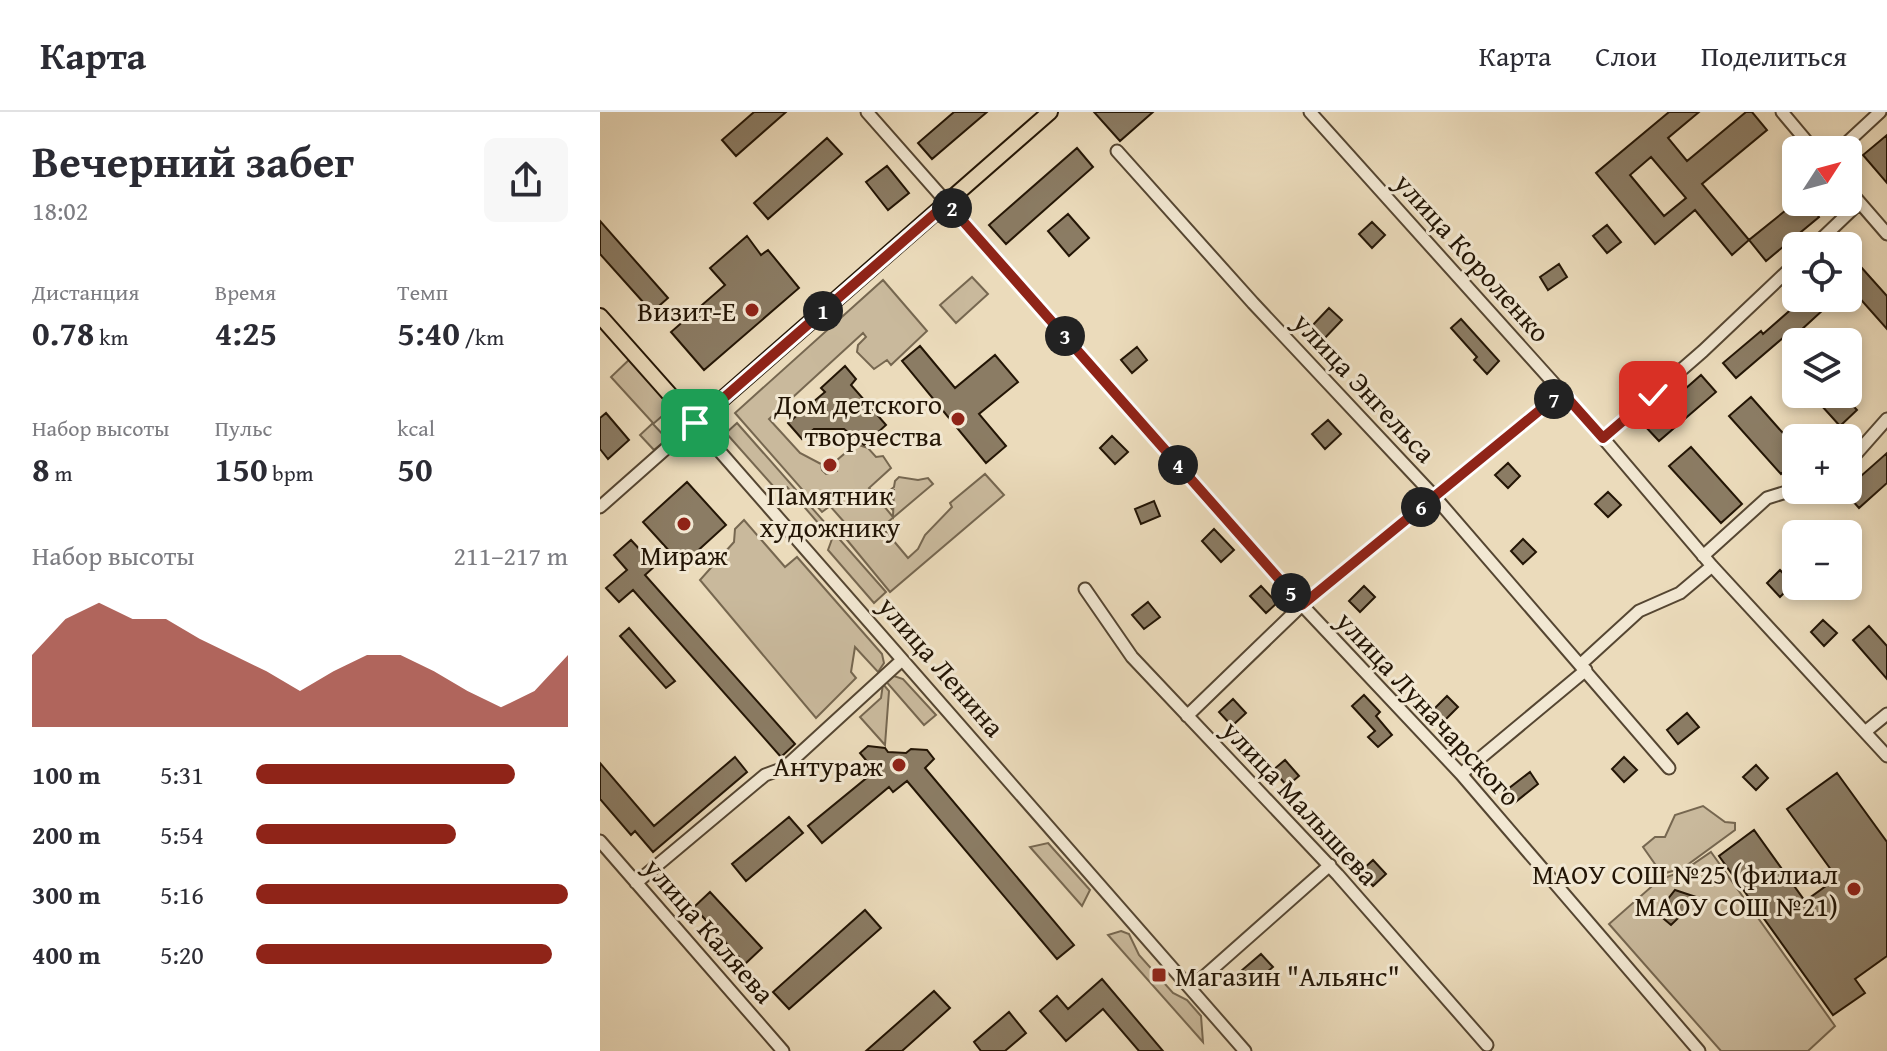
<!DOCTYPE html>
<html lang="ru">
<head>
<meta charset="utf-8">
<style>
	body { margin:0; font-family:"Gentium Book Plus",serif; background:#f7f7f7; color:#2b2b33; height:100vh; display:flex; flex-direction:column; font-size:30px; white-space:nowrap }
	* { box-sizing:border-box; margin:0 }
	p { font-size:26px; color:#7c7c81 }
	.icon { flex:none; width:44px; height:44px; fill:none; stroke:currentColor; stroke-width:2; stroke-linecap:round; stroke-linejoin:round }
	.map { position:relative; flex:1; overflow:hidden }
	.drawer { display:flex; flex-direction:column; background:#fff; width:600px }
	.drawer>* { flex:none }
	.needle { width:52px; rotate:54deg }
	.fabs { position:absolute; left:1182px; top:24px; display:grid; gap:16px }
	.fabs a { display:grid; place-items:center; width:80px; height:80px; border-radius:12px; background:#fff; box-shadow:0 4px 12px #0003; font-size:40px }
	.pin { position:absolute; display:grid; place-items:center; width:68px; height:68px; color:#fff; margin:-34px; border-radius:16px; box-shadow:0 4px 12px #0006 }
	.km { position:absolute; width:40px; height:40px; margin:-20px; border-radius:50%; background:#222; color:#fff; font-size:22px; line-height:40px; text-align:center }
	.round { display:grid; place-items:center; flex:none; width:84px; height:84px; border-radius:12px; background:#f7f7f7 }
	.headline { display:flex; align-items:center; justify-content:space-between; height:136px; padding:0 32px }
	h1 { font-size:44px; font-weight:700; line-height:60px }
	.stats { display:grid; grid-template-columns:repeat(3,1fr); gap:12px; height:136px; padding:8px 32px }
	.stats div { display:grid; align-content:center }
	.stats b { font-size:34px; font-weight:700 }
	.stats small { font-size:22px; font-weight:400 }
	.stats p { font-size:22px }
	.chart { height:224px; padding:16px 32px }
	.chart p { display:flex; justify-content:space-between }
	.chart svg { width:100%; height:144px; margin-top:8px; fill:#8f2418; opacity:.7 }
	ul { padding:0 32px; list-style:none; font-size:26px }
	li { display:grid; grid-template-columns:128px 96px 1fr; align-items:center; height:60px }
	li i { height:20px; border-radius:10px; background:#8f2418 }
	header { display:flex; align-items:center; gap:48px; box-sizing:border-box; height:112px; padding:0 40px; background:#fff; border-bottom:2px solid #e1e1e2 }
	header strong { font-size:38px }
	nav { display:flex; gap:44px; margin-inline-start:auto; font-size:28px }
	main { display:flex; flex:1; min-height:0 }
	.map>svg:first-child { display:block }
</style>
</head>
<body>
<header>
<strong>Карта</strong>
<nav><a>Карта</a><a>Слои</a><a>Поделиться</a></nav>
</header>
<main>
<section class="drawer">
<div class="headline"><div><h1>Вечерний забег</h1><p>18:02</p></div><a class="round"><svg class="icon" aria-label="share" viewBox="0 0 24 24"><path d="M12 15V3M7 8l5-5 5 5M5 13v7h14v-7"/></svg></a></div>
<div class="stats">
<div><p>Дистанция</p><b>0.78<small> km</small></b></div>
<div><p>Время</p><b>4:25</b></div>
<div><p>Темп</p><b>5:40<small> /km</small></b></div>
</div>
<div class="stats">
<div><p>Набор высоты</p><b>8<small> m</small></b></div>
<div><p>Пульс</p><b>150<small> bpm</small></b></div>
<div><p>kcal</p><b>50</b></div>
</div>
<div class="chart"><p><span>Набор высоты</span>211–217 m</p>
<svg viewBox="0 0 160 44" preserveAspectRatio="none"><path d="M0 44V22L10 11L20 6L30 11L40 11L50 17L60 22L70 27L80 33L90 27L100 22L110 22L120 27L130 33L140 38L150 33L160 22V44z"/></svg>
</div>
<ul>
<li><b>100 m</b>5:31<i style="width:83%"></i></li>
<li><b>200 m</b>5:54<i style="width:64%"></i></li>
<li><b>300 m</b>5:16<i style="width:100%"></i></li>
<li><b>400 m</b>5:20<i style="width:95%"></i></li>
</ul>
</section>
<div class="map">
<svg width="1287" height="939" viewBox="0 0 1287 939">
	<rect width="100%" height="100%" fill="#ebdbbb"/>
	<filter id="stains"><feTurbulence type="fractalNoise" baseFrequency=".0025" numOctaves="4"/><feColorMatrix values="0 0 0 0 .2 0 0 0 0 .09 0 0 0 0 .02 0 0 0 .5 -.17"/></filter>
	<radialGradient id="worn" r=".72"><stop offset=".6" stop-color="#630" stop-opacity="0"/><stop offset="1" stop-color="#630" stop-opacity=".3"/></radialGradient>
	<!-- green -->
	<path fill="#c9b99c" stroke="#766750" stroke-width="2" d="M372 165 388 182 356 211 340 193Z
		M283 168 327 219 291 253 287 248 274 257 257 240 258 233 266 225 263 221 169 307 200 341 221 352 222 358 226 362 237 359V348L256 332 268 336 276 345 283 344 291 356 269 376 293 405 294 377 292 397 282 385 294 375 295 369 299 365 318 368 328 366 333 372 282 415 308 446 318 437 325 423 352 395 350 391 385 362 404 383 290 480 238 417 245 411 230 394 222 400 135 301Z
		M34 243 77 291 53 312 67 327 54 338 40 323 53 311 11 265Z
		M137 311 286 480 274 491 228 438 232 427 187 375H174L126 321Z
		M144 408 185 455 197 445 282 542 284 551 278 560 255 535 251 560 256 566 216 606 100 468 134 430 135 417Z
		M291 563 303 567 336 603 324 613 283 566Z
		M283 572 289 579 285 633 260 605 281 586Z
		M1103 694 1125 710 1135 711V718L1083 756 1062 762 1043 735 1055 725H1065L1075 703Z
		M448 731 490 778 482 794 430 735Z
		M1111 740 1235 914 1208 939H1121L1009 812 1059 768 1083 759Z
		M521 819 529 822 539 843 573 881 587 888 601 904 603 930 508 823Z"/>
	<!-- building -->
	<path fill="#8b7c64" stroke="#231505" stroke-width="2" fill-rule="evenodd" d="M154 0H186L136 44 122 28Z
		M354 0H387L332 47 318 31Z
		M494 0H553L520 29Z
		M1069 0H1099L1068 26 1087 49 1146 0H1152L1167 18 1102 72 1149 128 1132 143 1095 98 1055 132 996 61ZM1051 45 1086 86 1064 104 1030 63Z
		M1287 23V71L1263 43Z
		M227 26 242 42 168 107 154 91Z
		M477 36 493 55 406 132 389 113Z
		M287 54 309 81 288 98 266 70Z
		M1196 90H1207L1219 105 1166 149 1149 128Z
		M468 102 489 126 469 144 448 119Z
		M0 109 68 186 52 200 0 142Z
		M772 110 785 123 772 136 759 122Z
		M1007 113 1021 130 1007 141 993 124Z
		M147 124 161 143 168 138 199 176 104 258 71 220 125 173 110 156Z
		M959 152 967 165 948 178 940 165Z
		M1261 155 1287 184V217L1248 173V166Z
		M1204 186H1236L1188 230 1184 225 1136 266 1123 251 1161 219 1163 222Z
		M729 196 742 208 722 229 710 216Z
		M861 207 899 249 887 262 874 248 877 245 851 216Z
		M320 234 355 276 395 243 418 270 379 302 406 334 386 351 302 249Z
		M537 235 547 248 532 261 521 248Z
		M245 254 256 267 251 273 286 313 264 333 244 317H214L202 327 188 311 225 280 221 276Z
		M1101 263 1116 280 1059 329 1044 313Z
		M1211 282H1242L1257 298 1240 314Z
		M1151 285 1196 336V348L1181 362 1129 304Z
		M6 301 29 328 8 347 0 337V306Z
		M728 308 741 322 725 337 712 322Z
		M512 324 528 340 515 352 500 336Z
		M1091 335 1142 392 1121 411 1069 354Z
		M1287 341V371L1259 396 1244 379Z
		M908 351 920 364 908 376 895 363Z
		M87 370 126 413 82 453 43 410Z
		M1008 380 1021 393 1008 405 995 392Z
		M554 389 560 404 541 412 535 397Z
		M614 417 634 438 621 450 602 429Z
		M923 427 936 440 923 452 911 439Z
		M31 428 55 454 45 463 195 632 181 645 33 478 19 490 6 476 27 458 14 443Z
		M1180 458 1193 472 1180 485 1167 471Z
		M661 474 677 491 666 501 650 484Z
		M764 474 775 485 760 500 749 489Z
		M548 490 560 505 544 517 532 503Z
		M1223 508 1237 521 1224 534 1211 520Z
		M1269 514 1287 534V567L1253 528Z
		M29 516 75 569 66 576 20 524Z
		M764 583 780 600 776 604 792 623 778 635 768 625 775 619 752 594Z
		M847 584 858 595 843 610 832 599Z
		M633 587 646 601 632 614 619 600Z
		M1087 601 1099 615 1078 632 1067 618Z
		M268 634 285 636 288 640 306 641 311 637 327 638 334 647 325 656 474 833 457 847 307 669 293 680 289 675 222 731 208 714 275 659 260 641Z
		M135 645 147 660 53 740 35 719 31 723 0 687V651L54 714Z
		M1024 645 1037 658 1024 670 1012 657Z
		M685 648 699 664 687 674 673 658Z
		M1156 653 1168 666 1156 678 1143 665Z
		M930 660 938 672 913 692 904 680Z
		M1237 661 1287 730V844L1255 867 1265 881 1233 903 1119 744 1154 718 1205 789 1237 766 1187 697Z
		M189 705 203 721 146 769 132 752Z
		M773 748 786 762 773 774 760 760Z
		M1075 778 1099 786 1071 813 1057 801Z
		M110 780 162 836 145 852 94 795Z
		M265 798 281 816 189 897 173 880Z
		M661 842 673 855 653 872 641 859Z
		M502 867 563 939H539L503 897 466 929 440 899 457 884 468 897Z
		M334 879 350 896 302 939H266Z
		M409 900 426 921 405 939H381L374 930Z"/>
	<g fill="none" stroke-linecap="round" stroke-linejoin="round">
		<!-- minor casing -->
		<g stroke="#554632" stroke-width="15">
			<path id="minor" d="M267 0 702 493 861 662 1099 939
				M710 0 1003 326 1112 454 1287 644
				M1182 0 1214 38
				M1239 38 1280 0
				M517 39 653 191 834 384 1069 656
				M1248 77 1287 122
				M1214 134 1259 91
				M1003 326 1103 239 1196 151
				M1248 351 1287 307
				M0 395 95 311 645 939
				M1103 444 1167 386 1196 377
				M485 477 532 545 738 763 887 933
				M981 552 1039 499 1080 481 1112 454
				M587 604 702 493 962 280
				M1265 620 1287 602
				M861 662 986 558
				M0 729 183 939
				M36 771 165 663 184 656 302 548
				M591 876 730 753"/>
		</g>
		<!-- major casing -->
		<g stroke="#231505" stroke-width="18">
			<path id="major" d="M0 204 95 311 450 0"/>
		</g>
		<!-- minor -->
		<use href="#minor" stroke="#f2e8d3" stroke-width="11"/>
		<!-- major -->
		<use href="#major" stroke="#ebdbbb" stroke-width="14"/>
	</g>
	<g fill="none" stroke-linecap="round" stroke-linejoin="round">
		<!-- route casing -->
		<g stroke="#fff" stroke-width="16">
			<path id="route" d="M95 311 347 91 702 493 962 280 1003 326 1053 283"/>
		</g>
		<!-- route -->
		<use href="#route" stroke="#8f2418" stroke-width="10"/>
	</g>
	<!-- markers -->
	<g fill="#8f2418" stroke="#f2e8d3" stroke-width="3">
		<circle cx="152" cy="198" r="8"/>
		<circle cx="358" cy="307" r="8"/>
		<circle cx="230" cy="353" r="8"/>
		<circle cx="84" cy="412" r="8"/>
		<circle cx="299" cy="653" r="8"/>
		<circle cx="1254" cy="777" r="8"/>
		<rect x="551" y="855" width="16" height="16" rx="4"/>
	</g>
	<g text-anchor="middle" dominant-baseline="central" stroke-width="6" stroke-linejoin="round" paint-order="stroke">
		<!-- street labels -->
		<g font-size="28" fill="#231505" stroke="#f2e8d3">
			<text transform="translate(873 145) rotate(48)">улица Короленко</text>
			<text transform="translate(765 275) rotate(47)">улица Энгельса</text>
			<text transform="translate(342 554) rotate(49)">улица Ленина</text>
			<text transform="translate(829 596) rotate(47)">улица Луначарского</text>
			<text transform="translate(701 690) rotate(47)">улица Малышева</text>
			<text transform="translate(110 818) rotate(49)">улица Каляева</text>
		</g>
		<!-- poi labels -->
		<g font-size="28" fill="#231505" stroke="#f2e8d3" text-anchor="end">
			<text x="136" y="198">Визит-Е</text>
			<text x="342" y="291">Дом детского<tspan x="342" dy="32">творчества</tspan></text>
			<text x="230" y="382" text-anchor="middle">Памятник<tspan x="230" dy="32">художнику</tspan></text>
			<text x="84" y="442" text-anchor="middle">Мираж</text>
			<text x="283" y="653">Антураж</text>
			<text x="1238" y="761">МАОУ СОШ №25 (филиал<tspan x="1238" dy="32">МАОУ СОШ №21)</tspan></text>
			<text x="575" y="863" text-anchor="start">Магазин "Альянс"</text>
		</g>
	</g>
	<rect width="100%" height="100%" filter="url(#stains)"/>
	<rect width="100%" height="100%" fill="url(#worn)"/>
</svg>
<div class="fabs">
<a><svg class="needle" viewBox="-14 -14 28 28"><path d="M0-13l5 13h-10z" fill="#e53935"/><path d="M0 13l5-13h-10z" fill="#7c7c81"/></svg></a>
<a><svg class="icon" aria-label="locate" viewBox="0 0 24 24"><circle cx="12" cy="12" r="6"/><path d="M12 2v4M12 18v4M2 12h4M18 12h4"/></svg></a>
<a><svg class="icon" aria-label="layers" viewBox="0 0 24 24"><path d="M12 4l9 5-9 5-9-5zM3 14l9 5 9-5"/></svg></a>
<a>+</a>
<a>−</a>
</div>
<div class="pin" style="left:95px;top:311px;background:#1e9e55"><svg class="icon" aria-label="arrive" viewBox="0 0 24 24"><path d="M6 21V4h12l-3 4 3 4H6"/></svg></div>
<div class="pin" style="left:1053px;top:283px;background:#d93025"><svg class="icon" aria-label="check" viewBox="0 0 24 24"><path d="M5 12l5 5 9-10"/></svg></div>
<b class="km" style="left:223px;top:199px">1</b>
<b class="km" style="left:352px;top:96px">2</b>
<b class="km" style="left:465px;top:224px">3</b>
<b class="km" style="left:578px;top:353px">4</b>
<b class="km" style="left:691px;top:481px">5</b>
<b class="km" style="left:821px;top:395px">6</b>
<b class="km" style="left:954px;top:287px">7</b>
</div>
</main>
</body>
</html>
